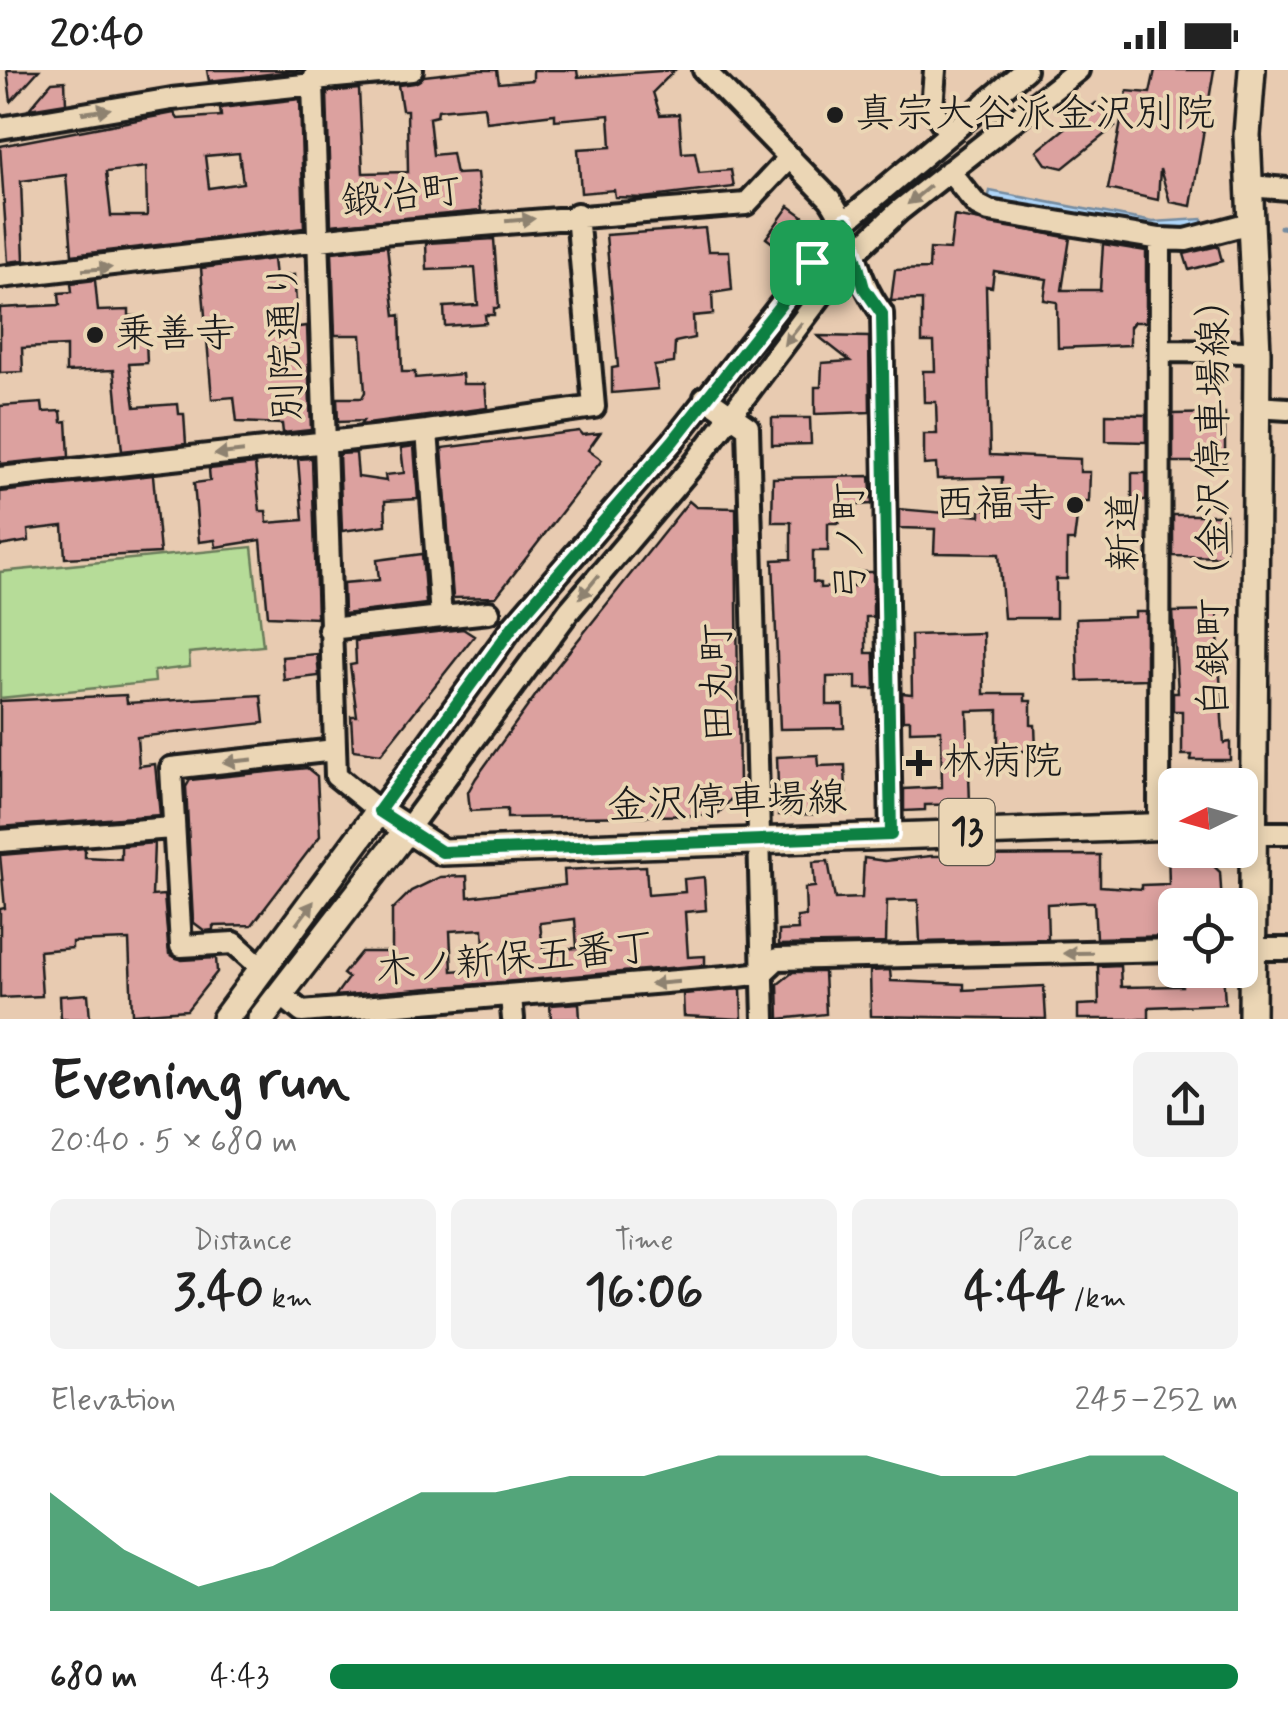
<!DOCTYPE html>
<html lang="en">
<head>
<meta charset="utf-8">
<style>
	body { margin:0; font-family:Mynerve,"Klee One",sans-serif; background:#f2f2f2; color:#222; height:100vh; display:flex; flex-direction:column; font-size:38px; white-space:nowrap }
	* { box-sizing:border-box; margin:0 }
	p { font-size:32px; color:#767676 }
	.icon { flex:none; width:55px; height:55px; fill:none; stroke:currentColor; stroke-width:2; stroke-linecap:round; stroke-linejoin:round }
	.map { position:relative; height:949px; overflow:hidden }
	.sheet { display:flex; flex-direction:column; background:#fff; flex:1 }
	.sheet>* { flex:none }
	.needle { width:65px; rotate:265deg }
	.controls { position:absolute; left:1158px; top:698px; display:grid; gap:20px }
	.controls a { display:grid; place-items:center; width:100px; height:100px; border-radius:15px; background:#fff; box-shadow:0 5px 15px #0003; font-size:50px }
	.pin { position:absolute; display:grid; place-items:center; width:85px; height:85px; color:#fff; margin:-42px; border-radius:20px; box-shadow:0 5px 15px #0006 }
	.round { display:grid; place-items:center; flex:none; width:105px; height:105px; border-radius:15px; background:#f2f2f2 }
	.headline { display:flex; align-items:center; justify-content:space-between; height:170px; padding:0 50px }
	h1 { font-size:55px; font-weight:800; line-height:75px }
	.stats { display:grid; grid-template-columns:repeat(3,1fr); gap:15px; height:170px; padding:10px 50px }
	.stats div { display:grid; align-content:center; border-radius:15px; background:#f2f2f2; text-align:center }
	.stats b { font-size:50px; font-weight:800 }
	.stats small { font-size:28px; font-weight:400 }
	.stats p { font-size:28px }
	.chart { height:280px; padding:20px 50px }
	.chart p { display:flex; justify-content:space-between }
	.chart svg { width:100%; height:180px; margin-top:10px; fill:#0b8043; opacity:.7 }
	ul { padding:0 50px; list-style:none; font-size:32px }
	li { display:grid; grid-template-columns:160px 120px 1fr; align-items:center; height:75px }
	li i { height:25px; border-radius:12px; background:#0b8043 }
	.status { display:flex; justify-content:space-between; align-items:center; height:70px; padding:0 50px; background:#fff; direction:ltr }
	.status svg { height:28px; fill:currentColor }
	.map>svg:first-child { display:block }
</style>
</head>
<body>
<div class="status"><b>20:40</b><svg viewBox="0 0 49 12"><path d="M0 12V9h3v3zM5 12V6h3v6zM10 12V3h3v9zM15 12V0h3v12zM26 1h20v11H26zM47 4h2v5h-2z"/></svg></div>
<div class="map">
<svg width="1288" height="949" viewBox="0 0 1288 949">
	<rect width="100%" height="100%" fill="#e8cbb1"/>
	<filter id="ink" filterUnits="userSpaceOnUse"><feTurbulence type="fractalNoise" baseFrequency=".01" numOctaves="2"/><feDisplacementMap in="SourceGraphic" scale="20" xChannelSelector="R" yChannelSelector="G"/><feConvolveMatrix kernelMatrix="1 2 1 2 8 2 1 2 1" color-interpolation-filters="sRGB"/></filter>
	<g filter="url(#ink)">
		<!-- green -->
		<path fill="#b6dc98" stroke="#697c5a" stroke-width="2.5" d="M252 477 263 576 189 583 190 597 154 601 155 612 0 628V502Z"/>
		<!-- water -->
		<path fill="#afd6f9" stroke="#748ca1" stroke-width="2.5" d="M990 121 1153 152 1202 149 1203 156 1152 159 988 130Z"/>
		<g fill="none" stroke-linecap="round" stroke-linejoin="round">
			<!-- stream -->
			<path stroke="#748ca1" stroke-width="5" d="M1281 157 1288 158"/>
		</g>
		<!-- building -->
		<path fill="#dca19f" stroke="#1c1c1c" stroke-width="2.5" fill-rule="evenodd" d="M7 0H39L11 31Z
			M207 0H303L209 11Z
			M477 0H497L499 13 533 10V0H577L578 7 675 0 653 22 660 45 679 44 682 83 695 82 699 103 731 100 734 117 643 128 615 127 614 120 581 123 578 79 611 77 609 45 555 50V44L486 52 484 36 438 40 437 46 429 48 433 85 452 83 456 104 477 103 481 141 331 155 327 22 359 19 363 103 408 102 407 40H402L398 15 414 13 424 6Z
			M1155 0H1214L1191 136 1170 132 1160 99 1158 130 1108 119 1127 21 1150 23Z
			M65 11 66 33 29 39 52 12Z
			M300 29 304 158 72 185 66 105 21 111 24 190 8 192 0 76 174 43 178 49 221 46 220 38ZM239 83 243 113 209 118 205 86ZM146 97 147 146H111L106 102Z
			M1096 33 1115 56 1063 98 1046 94 1037 81Z
			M789 136 803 146 783 181 766 168Z
			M954 146 1070 168 1062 220H1100L1103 174 1146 181V252H1134L1130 257V275L1058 278 1057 232 1044 230 1047 209 994 201 992 217 986 216 990 385 1080 389V402H1090L1089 432H1079L1074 471H1067V509H1056V548H1004L999 484 934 483 935 459 899 458V439L980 446V439H1001L1002 407 937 409 936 394 924 395V364H937L936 332H924L923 301H935L934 272H922V230L891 231 895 200 929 199 930 179 950 180Z
			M705 158 708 181H729L732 220 712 223 713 244 693 246 694 268 675 272 674 293 654 296 658 319 612 323V298L618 297 606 165Z
			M494 169 499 238H494V245H485L486 253 445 256 444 237 478 235 475 198 427 200 426 173Z
			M387 176 395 246 400 245 402 302H415V308L462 304 463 314H485L487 338 360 355 363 351 338 352 337 328H362L365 322 361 265H335L332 182Z
			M1218 176 1222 191 1189 200 1184 184Z
			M273 189 275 207 294 205 298 257 307 256 311 360 283 363 282 354 237 352 234 327 212 329 201 198Z
			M95 210 98 241 129 240V246H145L147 293 129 294 135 337 178 334 179 344H184L186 374 122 381 114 300 66 302V276L22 278 23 302 0 303V238L60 235 59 223 72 222 71 213Z
			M818 266 869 267 870 342 815 344V317H821L822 293 850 291Z
			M42 333 43 342 61 341 62 352 67 351 69 387 0 394V336Z
			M1225 343V392H1173V344Z
			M1106 344 1146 345V372L1106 371Z
			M772 348H810L811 374 772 375Z
			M579 361 582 365 600 363 588 380 602 390 496 527 453 528 442 378Z
			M414 376 418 429 385 431 386 455 342 461 339 384 356 383 358 407 386 411 385 405 404 403 401 378Z
			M312 388 317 548 268 546 261 470 216 477 215 470 199 472 194 413 210 411 209 399 255 394 260 441H266L267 453 303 450 298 389Z
			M1132 403H1146V430H1132Z
			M153 405 160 483 65 488 63 456 28 460 29 471 0 476V422Z
			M870 406 872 434 838 436 839 453H828V481H813V512L820 513V518L857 516 858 502H873V547H866V583H874L875 619H856V606L827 607V635H843L844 658 780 659 773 490 791 489V452H772L773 408Z
			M689 431 696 437 736 438 739 720 717 745 507 748V739L470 741 468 722 476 708 551 604Z
			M1173 445H1226V487L1173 486Z
			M422 484 426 534 344 544 343 513 379 510 377 490Z
			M1217 541 1222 649 1224 673 1230 672V690H1191L1192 685H1182V641H1173V623H1178L1173 542Z
			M1135 542H1146V609L1078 611 1076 549 1135 547Z
			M463 559 474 566 381 684 353 680 351 646H357L350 595 356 594 355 571Z
			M983 563 984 624H1025V631H1031V655H1035L1036 681H1016V674H998V640L967 641 970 734 925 735V740L904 741V719L942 717 941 660 910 661V650H903L902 623 912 624 911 565Z
			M317 584 319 606 284 610 282 587Z
			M126 625 127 633 261 625 264 653 137 667 139 696 155 694 160 745 0 757V631Z
			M818 685 819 696 845 695 846 723 816 724 817 744 779 745 777 687Z
			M307 698 317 706 320 766 252 855 213 856V860L205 861 193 852 186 717 190 710Z
			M154 773 152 826 164 825 169 884 182 890 216 888 217 902 187 940 132 944 129 870 72 872V878L39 881 42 926 0 928V839L5 838 0 785 85 778V787L121 789V776Z
			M1168 780H1197L1220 802 1222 835H1175V866L1096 868 1094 832H1082L1047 834 1048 869 920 872 918 830 887 831 886 873 779 875V861L798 860 797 847 806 846 805 818 815 817 813 792 828 791 835 829 862 828 864 788 885 791 931 786 1100 785V816L1142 819V815L1169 814Z
			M646 796 648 825 685 822 684 809 704 807 706 840 685 842 688 887 705 886V895L335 926 348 908 343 904 361 882H392V840L411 821 440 807 467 806 468 827 565 815 564 800ZM575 849 577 878 543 880 540 853ZM483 859 485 898 452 901 450 861Z
			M1120 895 1121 917 1182 916V900H1223L1225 934 1149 937V949H1078V935L1099 934 1098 896Z
			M890 900 891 911 964 914V920L1044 916 1046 949 871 946 870 901Z
			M793 902H824L826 944 779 949 778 914Z
			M741 919 742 949 684 946 683 924Z
			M88 924 90 949H61L60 926Z
			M579 933 580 949H551L550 935Z"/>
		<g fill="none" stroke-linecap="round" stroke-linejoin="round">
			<!-- minor casing -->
			<g stroke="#1c1c1c" stroke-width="28">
				<path id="minor" d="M317 0 313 14 336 706 379 741 514 555 673 371 846 151 1025 0
					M704 0 830 129C856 166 852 203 882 243L891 765
					M935 0 932 38 949 63
					M314 9 412 0
					M0 58 172 29 313 14
					M949 101 977 135 989 141 1160 169 1186 170 1250 153
					M1248 116 1288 119
					M0 207 381 163 746 134 790 87
					M1160 281 1257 282
					M705 327 748 357 764 949
					M1256 337 1288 339
					M427 361 441 547
					M0 408 427 361 594 337 577 144
					M329 559 489 542
					M1159 755 1160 169
					M407 760 569 541 694 394 851 186 899 141 1078 0
					M1250 763H1288
					M0 771 172 758
					M1240 879H1288
					M263 899 234 873 181 876 171 698 335 680
					M280 924 302 942 738 906 762 903 777 889 1175 880
					M511 926 513 949"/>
			</g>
			<!-- major casing -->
			<g stroke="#1c1c1c" stroke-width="32">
				<path id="major" d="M1252 0 1247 65 1257 282 1252 949
					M225 949 379 741 442 782 1175 756
					M261 949 407 760"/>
			</g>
			<!-- minor -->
			<use href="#minor" stroke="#ebd6b5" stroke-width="20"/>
			<!-- major -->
			<use href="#major" stroke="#ebd6b5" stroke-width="25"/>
		</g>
		<!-- one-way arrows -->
		<defs><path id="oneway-solid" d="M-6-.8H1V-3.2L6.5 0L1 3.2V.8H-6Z" transform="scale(2.5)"/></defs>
		<g fill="#8e8270">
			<use href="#oneway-solid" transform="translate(96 41) rotate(-9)"/>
			<use href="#oneway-solid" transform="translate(919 125) rotate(141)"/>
			<use href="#oneway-solid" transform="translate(520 150) rotate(-5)"/>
			<use href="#oneway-solid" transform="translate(97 199) rotate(-5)"/>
			<use href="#oneway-solid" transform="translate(793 264) rotate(129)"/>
			<use href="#oneway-solid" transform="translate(229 383) rotate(173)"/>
			<use href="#oneway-solid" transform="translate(589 517) rotate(130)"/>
			<use href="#oneway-solid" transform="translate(238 691) rotate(174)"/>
			<use href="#oneway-solid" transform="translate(305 843) rotate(-53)"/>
			<use href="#oneway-solid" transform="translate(1078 883) rotate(179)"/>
			<use href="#oneway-solid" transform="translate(665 913) rotate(175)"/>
		</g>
	</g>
	<g fill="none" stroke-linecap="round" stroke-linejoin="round" filter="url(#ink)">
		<!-- route casing -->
		<g stroke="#fff" stroke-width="20">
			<path id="route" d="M846 152 864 218 882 244 891 765 442 782 379 741 514 555 673 371Z"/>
		</g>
		<!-- route -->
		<use href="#route" stroke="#0b8043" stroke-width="12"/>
	</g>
	<!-- markers -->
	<g fill="#1c1c1c" stroke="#ebd6b5" stroke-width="4">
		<circle cx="835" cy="45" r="10"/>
		<circle cx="95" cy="265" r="10"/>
		<circle cx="1075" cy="435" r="10"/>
		<path d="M914 678h10v10h10v10h-10v10h-10v-10h-10v-10h10z"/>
	</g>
	<g text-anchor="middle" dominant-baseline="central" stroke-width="8" stroke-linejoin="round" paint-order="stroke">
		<!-- shield labels -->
		<rect fill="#ebd6b5" stroke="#5a544a" stroke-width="2.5" x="939.5" y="729" width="55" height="66" rx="8"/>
		<g font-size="38" font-weight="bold" fill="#1c1c1c">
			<text x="967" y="762">13</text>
		</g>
		<!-- poi labels -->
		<g font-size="40" fill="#1c1c1c" stroke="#ebd6b5" text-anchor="start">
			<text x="855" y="45">真宗大谷派金沢別院</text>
			<text x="115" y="265">乗善寺</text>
			<text x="1055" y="435" text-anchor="end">西福寺</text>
			<text x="942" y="693">林病院</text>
		</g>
		<!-- street labels -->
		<g font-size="40" fill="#1c1c1c" stroke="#ebd6b5">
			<text transform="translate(401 127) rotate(-6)">鍛冶町</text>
			<text transform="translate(287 271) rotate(-92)">別院通り</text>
			<text transform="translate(1215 428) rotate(-90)">白銀町（金沢停車場線）</text>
			<text transform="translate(1125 462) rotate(-90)">新道</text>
			<text transform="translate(851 472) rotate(-91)">弓ノ町</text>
			<text transform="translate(719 613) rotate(-91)">田丸町</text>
			<text transform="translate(727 733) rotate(-2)">金沢停車場線</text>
			<text transform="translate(515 890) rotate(-5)">木ノ新保五番丁</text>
		</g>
	</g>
</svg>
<div class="controls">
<a><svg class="needle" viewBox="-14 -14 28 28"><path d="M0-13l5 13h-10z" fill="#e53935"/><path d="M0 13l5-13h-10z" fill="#767676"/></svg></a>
<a><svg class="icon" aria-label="locate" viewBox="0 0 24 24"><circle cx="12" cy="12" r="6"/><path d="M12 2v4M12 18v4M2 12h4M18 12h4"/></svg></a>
</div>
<div class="pin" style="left:812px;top:192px;background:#1e9e55"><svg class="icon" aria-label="arrive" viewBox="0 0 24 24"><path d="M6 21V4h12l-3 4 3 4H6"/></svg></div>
</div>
<section class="sheet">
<div class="headline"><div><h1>Evening run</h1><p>20:40 · 5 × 680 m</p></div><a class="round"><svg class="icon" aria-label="share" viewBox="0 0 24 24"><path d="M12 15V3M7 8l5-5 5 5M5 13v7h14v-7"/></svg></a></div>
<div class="stats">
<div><p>Distance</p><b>3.40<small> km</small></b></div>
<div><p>Time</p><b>16:06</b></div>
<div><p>Pace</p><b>4:44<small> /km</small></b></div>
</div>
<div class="chart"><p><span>Elevation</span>245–252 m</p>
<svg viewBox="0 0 160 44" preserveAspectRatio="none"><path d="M0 44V15L10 29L20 38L30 33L40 24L50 15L60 15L70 11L80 11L90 6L100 6L110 6L120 11L130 11L140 6L150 6L160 15V44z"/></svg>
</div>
<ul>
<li><b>680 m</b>4:43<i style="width:100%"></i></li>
</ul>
</section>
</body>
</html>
